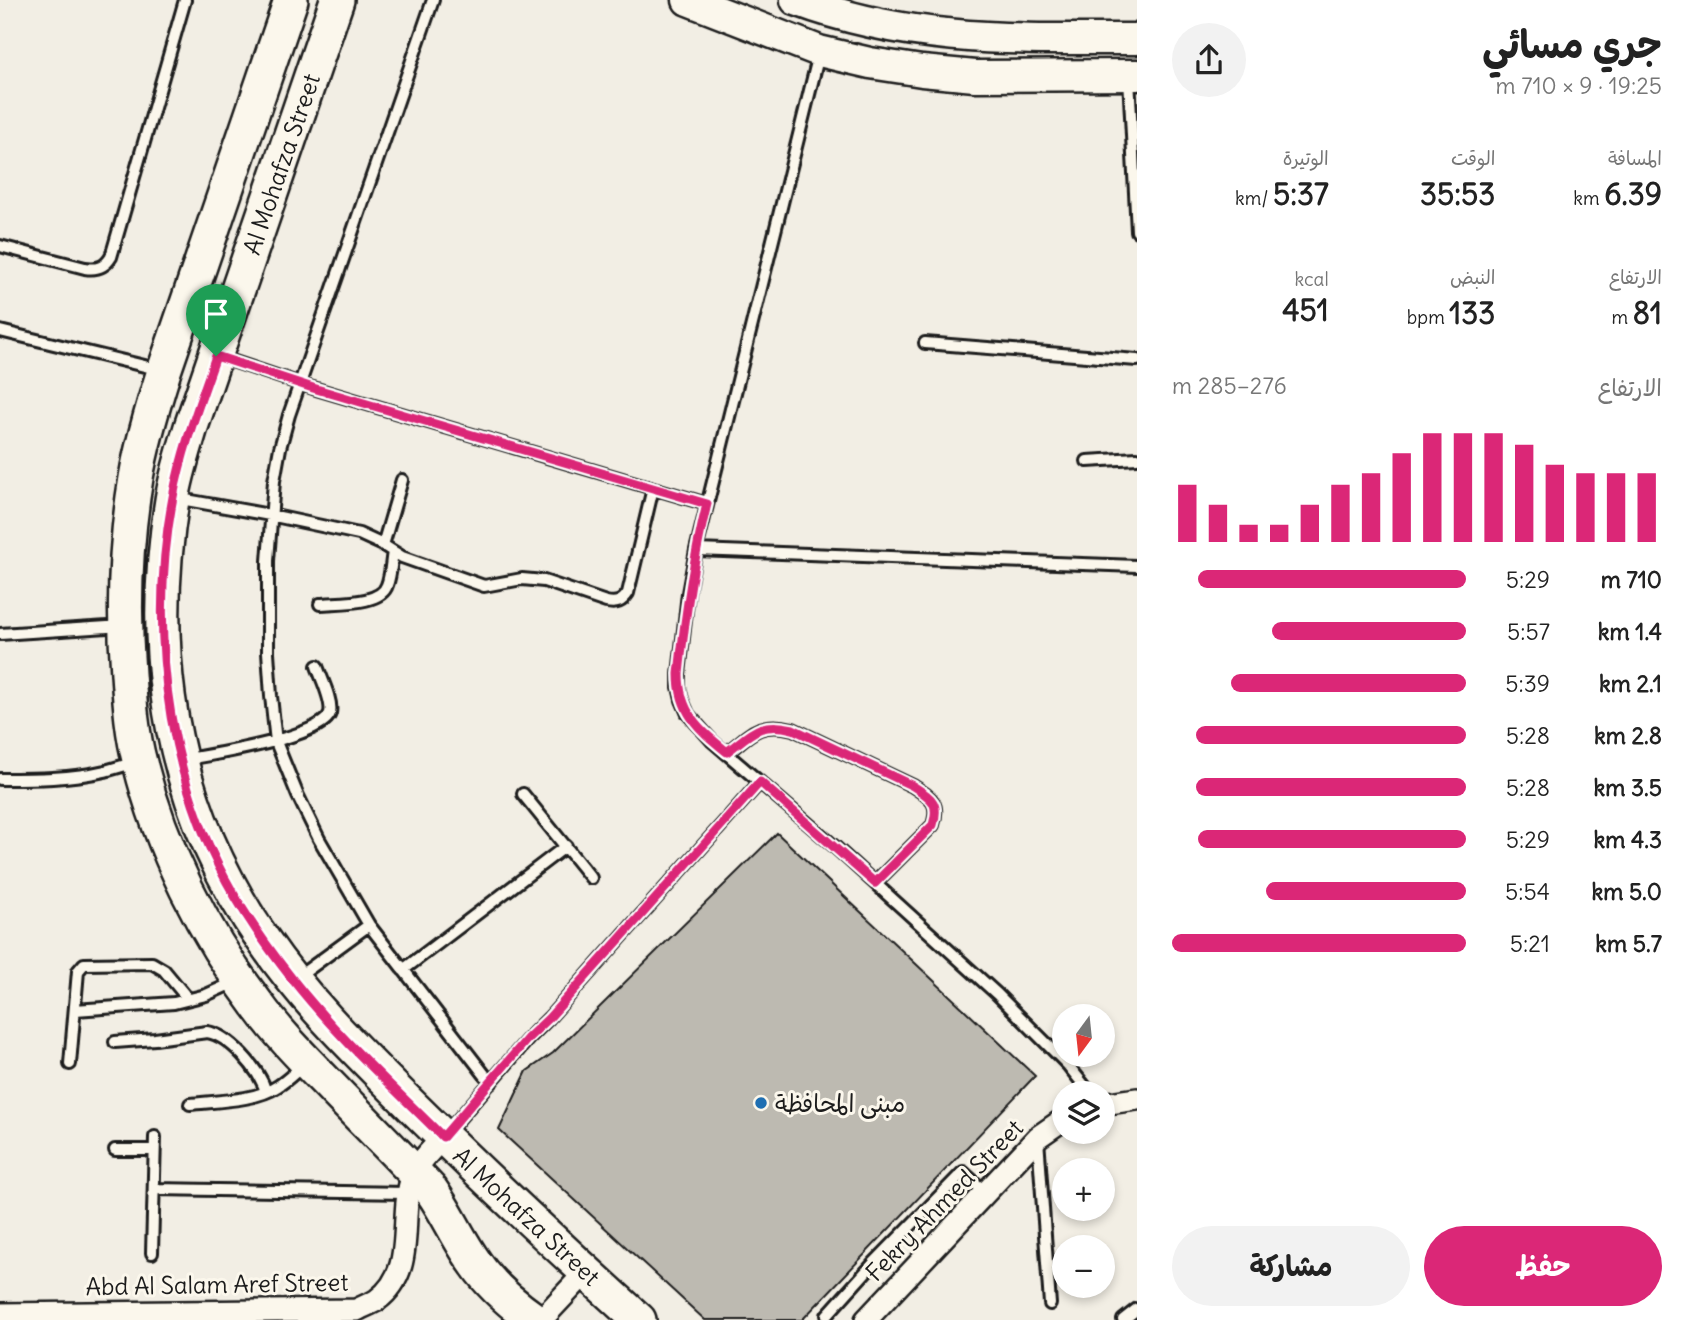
<!DOCTYPE html>
<html lang="ar">
<head>
<meta charset="utf-8">
<style>
	body { margin:0; font-family:Delius,"Playpen Sans Arabic",sans-serif; background:#f2f2f2; color:#222; direction:rtl; height:100vh; display:flex; flex-direction:column; font-size:26px; white-space:nowrap }
	* { box-sizing:border-box; margin:0 }
	p { font-size:23px; color:#767676 }
	.icon { flex:none; width:38px; height:38px; fill:none; stroke:currentColor; stroke-width:2; stroke-linecap:round; stroke-linejoin:round }
	.map { position:relative; flex:1; overflow:hidden; direction:ltr }
	.drawer { display:flex; flex-direction:column; background:#fff; width:560px }
	.drawer>* { flex:none }
	.needle { width:46px; rotate:195deg }
	.fabs { position:absolute; left:1052px; top:1004px; display:grid; gap:14px }
	.fabs a { display:grid; place-items:center; width:63px; height:63px; border-radius:50%; background:#fff; box-shadow:0 4px 10px #0003; font-size:35px }
	.pin { position:absolute; display:grid; place-items:center; width:60px; height:60px; color:#fff; margin:-72px -30px; border-radius:50% 50% 50% 0; rotate:-45deg; box-shadow:0 0 7px #0007 }
	.pin .icon { rotate:45deg }
	.round { display:grid; place-items:center; flex:none; width:74px; height:74px; border-radius:37px; background:#f2f2f2 }
	.summary { display:flex; align-items:center; justify-content:space-between; height:119px; padding:0 35px }
	h1 { font-size:38px; font-weight:700; line-height:52px }
	.figures { display:grid; grid-template-columns:repeat(3,1fr); gap:10px; height:119px; padding:7px 35px }
	.figures div { display:grid; align-content:center }
	.figures b { font-size:30px; font-weight:700 }
	.figures small { font-size:19px; font-weight:400 }
	.figures p { font-size:19px }
	.chart { height:196px; padding:14px 35px }
	.chart p { display:flex; justify-content:space-between }
	.chart svg { width:100%; height:126px; margin-top:7px; stroke:#db2777; stroke-width:6 }
	.cta { display:flex; gap:14px; margin-top:auto; padding:14px 35px }
	.cta a { flex:1; height:80px; border-radius:42px; background:#db2777; color:#fff; font-size:28px; font-weight:700; line-height:80px; text-align:center }
	.cta a+a { background:#f2f2f2; color:#222 }
	ul { padding:0 35px; list-style:none; font-size:23px }
	li { display:grid; grid-template-columns:112px 84px 1fr; align-items:center; height:52px }
	li i { height:18px; border-radius:9px; background:#db2777 }
	main { display:flex; flex:1; min-height:0 }
	.map>svg:first-child { display:block }
</style>
</head>
<body>
<main>
<section class="drawer">
<div class="summary"><div><h1>جري مسائي</h1><p>19:25 · 9 × 710 m</p></div><a class="round"><svg class="icon" aria-label="share" viewBox="0 0 24 24"><path d="M12 15V3M7 8l5-5 5 5M5 13v7h14v-7"/></svg></a></div>
<div class="figures">
<div><p>المسافة</p><b>6.39<small> km</small></b></div>
<div><p>الوقت</p><b>35:53</b></div>
<div><p>الوتيرة</p><b>5:37<small> /km</small></b></div>
</div>
<div class="figures">
<div><p>الارتفاع</p><b>81<small> m</small></b></div>
<div><p>النبض</p><b>133<small> bpm</small></b></div>
<div><p>kcal</p><b>451</b></div>
</div>
<div class="chart"><p><span>الارتفاع</span>276–285 m</p>
<svg viewBox="0 0 160 44" preserveAspectRatio="none"><path d="M5 44V24M15 44V31M25 44V38M35 44V38M45 44V31M55 44V24M65 44V20M75 44V13M85 44V6M95 44V6M105 44V6M115 44V10M125 44V17M135 44V20M145 44V20M155 44V20"/></svg>
</div>
<ul>
<li><b>710 m</b>5:29<i style="width:91%"></i></li>
<li><b>1.4 km</b>5:57<i style="width:66%"></i></li>
<li><b>2.1 km</b>5:39<i style="width:80%"></i></li>
<li><b>2.8 km</b>5:28<i style="width:92%"></i></li>
<li><b>3.5 km</b>5:28<i style="width:92%"></i></li>
<li><b>4.3 km</b>5:29<i style="width:91%"></i></li>
<li><b>5.0 km</b>5:54<i style="width:68%"></i></li>
<li><b>5.7 km</b>5:21<i style="width:100%"></i></li>
</ul>
<div class="cta"><a>حفظ</a><a>مشاركة</a></div>
</section>
<div class="map">
<svg width="1137" height="1320" viewBox="0 0 1137 1320">
	<rect width="100%" height="100%" fill="#f2eee4"/>
	<filter id="ink" filterUnits="userSpaceOnUse"><feTurbulence type="fractalNoise" baseFrequency=".0143" numOctaves="2"/><feDisplacementMap in="SourceGraphic" scale="14" xChannelSelector="R" yChannelSelector="G"/><feConvolveMatrix kernelMatrix="1 2 1 2 8 2 1 2 1" color-interpolation-filters="sRGB"/></filter>
	<g filter="url(#ink)">
		<!-- building -->
		<path fill="#bdbab1" stroke="#1c1c1c" stroke-width="2" d="M777 833 1035 1076 802 1320H705L499 1130 527 1071 553 1053Z"/>
		<g fill="none" stroke-linecap="round" stroke-linejoin="round">
			<!-- lane casing -->
			<g stroke="#1c1c1c" stroke-width="16">
				<path id="lane" d="M433 0 289 415 280 448 274 481 268 561V652L271 696 276 742 298 796 319 839 369 925 491 1083
					M819 54 696 550 688 593 679 674V687L682 700 688 714 712 741 834 846 997 994 1067 1064 1091 1094
					M1129 78 1137 231
					M0 246 85 268C97 270 105 267 111 257L185 0
					M0 331 161 370
					M925 343 1137 360
					M220 357 313 388 707 504
					M1087 461 1137 458
					M175 498 270 515 359 534 383 545 402 557 484 586 522 579 544 581 606 602C617 604 622 602 628 593L653 488
					M383 545 402 480
					M696 550 1137 566
					M320 604C338 602 381 605 387 585 391 575 391 563 393 552
					M0 634 123 626
					M727 753C751 733 759 721 793 729L913 786C931 798 940 802 933 825L875 883
					M187 759C211 755 324 737 330 713 333 701 321 678 317 666
					M0 779C34 779 71 779 105 771 115 768 126 765 136 762
					M523 794 591 878
					M403 970 566 846
					M298 977 369 925
					M75 1010 174 1003 206 995 237 981
					M115 1042 155 1039 207 1032C229 1035 260 1070 266 1092
					M70 1064 78 971 84 964 152 963 164 970 188 999
					M190 1104C217 1101 256 1101 278 1086 288 1080 296 1071 305 1064
					M445 1135 529 1038 549 1018 760 782
					M1038 1139 1050 1304
					M115 1150H154
					M154 1189 408 1193
					M152 1253 155 1137
					M827 1315 873 1264 963 1172 986 1193
					M1123 1320 1137 1309"/>
			</g>
			<!-- street casing -->
			<g stroke="#1c1c1c" stroke-width="26">
				<path id="street" d="M1102 1104 1137 1099
					M0 1314 357 1310C363 1306 371 1304 377 1300 419 1269 397 1216 413 1175 419 1161 434 1148 443 1137
					M541 1320 586 1272
					M866 1320 1038 1137 1064 1119"/>
			</g>
			<!-- secondary casing -->
			<g stroke="#1c1c1c" stroke-width="35">
				<path id="secondary" d="M688 0 819 51 870 63 922 71 975 76 1137 75
					M796 0C911 43 1017 39 1137 39"/>
			</g>
			<!-- primary casing -->
			<g stroke="#1c1c1c" stroke-width="38">
				<path id="primary" d="M291 0 164 371C153 406 142 442 136 478 125 543 123 608 128 674 130 703 132 734 140 763 161 848 204 934 257 1004 280 1036 308 1063 335 1091 367 1124 399 1156 431 1190 448 1214 459 1241 476 1264 492 1287 512 1304 535 1320
					M337 0 191 427C184 451 176 475 172 500 147 658 171 808 264 941 307 1004 362 1056 415 1109 488 1181 563 1251 639 1320"/>
			</g>
			<!-- lane -->
			<use href="#lane" stroke="#fbf7ec" stroke-width="10"/>
			<!-- street -->
			<use href="#street" stroke="#fbf7ec" stroke-width="21"/>
			<!-- secondary -->
			<use href="#secondary" stroke="#fbf7ec" stroke-width="30"/>
			<!-- primary -->
			<use href="#primary" stroke="#fbf7ec" stroke-width="33"/>
		</g>
	</g>
	<g fill="none" stroke-linecap="round" stroke-linejoin="round" filter="url(#ink)">
		<!-- route casing -->
		<g stroke="#fff" stroke-width="14">
			<path id="route" d="M216 356 313 388 707 504C693 560 685 616 679 674 679 713 699 729 727 752 752 733 759 721 793 729L913 786C931 798 940 802 933 825L875 883 760 782 549 1018 528 1038 443 1137C392 1086 338 1037 293 980 255 932 220 879 199 821 161 719 153 604 173 497 182 449 200 402 216 356Z"/>
		</g>
		<!-- route -->
		<use href="#route" stroke="#db2777" stroke-width="9"/>
	</g>
	<!-- markers -->
	<circle fill="#1f6fb2" stroke="#fbf7ec" stroke-width="2.5" cx="761" cy="1103" r="7"/>
	<g text-anchor="middle" dominant-baseline="central" stroke-width="6" stroke-linejoin="round" paint-order="stroke">
		<!-- street labels -->
		<g font-size="24" fill="#1c1c1c" stroke="#fbf7ec">
			<text transform="translate(281 164) rotate(-71)">Al Mohafza Street</text>
			<text transform="translate(944 1200) rotate(-46)">Fekry Ahmed Street</text>
			<text transform="translate(527 1216) rotate(43)">Al Mohafza Street</text>
			<text transform="translate(217 1284) rotate(-1)">Abd Al Salam Aref Street</text>
		</g>
		<!-- poi labels -->
		<g font-size="24" fill="#1c1c1c" stroke="#fbf7ec" text-anchor="start">
			<text x="775" y="1103">مبنى المحافظة</text>
		</g>
	</g>
</svg>
<div class="fabs">
<a><svg class="needle" viewBox="-14 -14 28 28"><path d="M0-13l5 13h-10z" fill="#e53935"/><path d="M0 13l5-13h-10z" fill="#767676"/></svg></a>
<a><svg class="icon" aria-label="layers" viewBox="0 0 24 24"><path d="M12 4l9 5-9 5-9-5zM3 14l9 5 9-5"/></svg></a>
<a>+</a>
<a>−</a>
</div>
<div class="pin" style="left:216px;top:356px;background:#1e9e55"><svg class="icon" aria-label="arrive" viewBox="0 0 24 24"><path d="M6 21V4h12l-3 4 3 4H6"/></svg></div>
</div>
</main>
</body>
</html>
